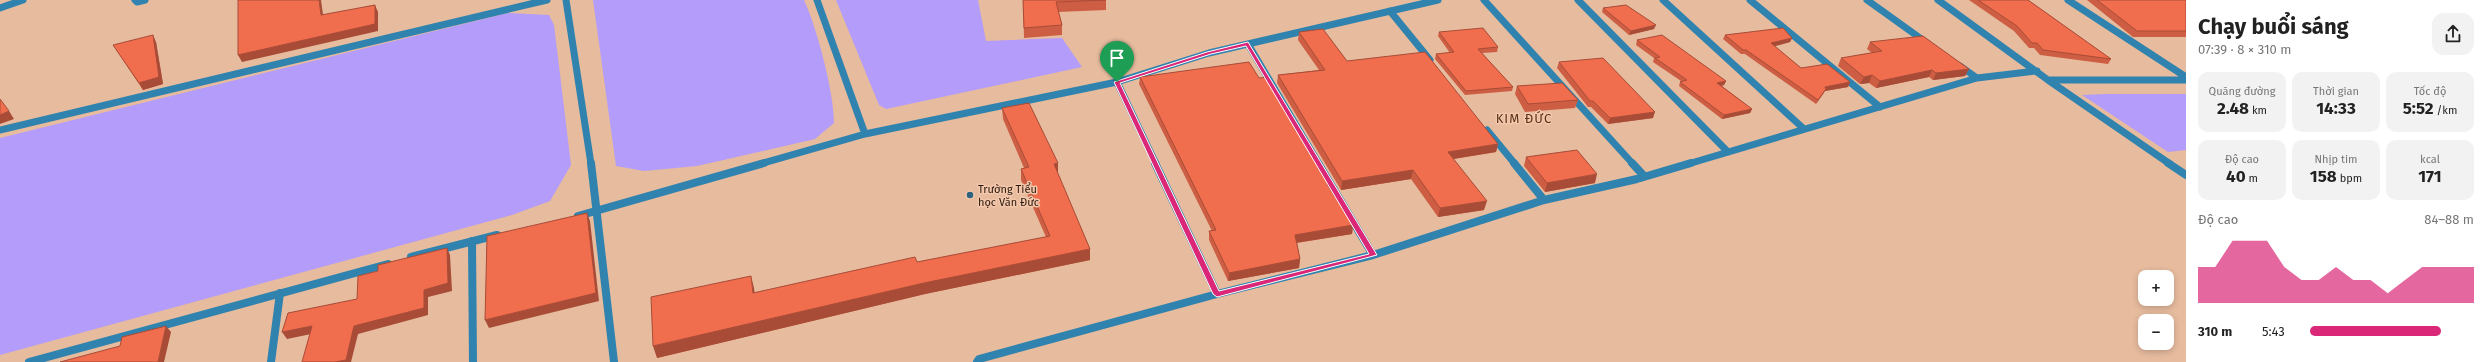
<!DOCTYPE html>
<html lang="vi">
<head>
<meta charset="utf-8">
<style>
	body { margin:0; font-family:"Fira Sans",sans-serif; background:#f2f2f2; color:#222; height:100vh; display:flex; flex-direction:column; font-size:15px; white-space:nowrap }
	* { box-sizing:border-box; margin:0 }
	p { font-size:13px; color:#767676 }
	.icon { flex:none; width:22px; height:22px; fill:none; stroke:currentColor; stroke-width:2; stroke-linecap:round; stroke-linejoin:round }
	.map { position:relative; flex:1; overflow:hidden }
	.panel { display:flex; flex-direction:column; background:#fff; width:300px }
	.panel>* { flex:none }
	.tools { position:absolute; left:2138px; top:270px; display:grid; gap:8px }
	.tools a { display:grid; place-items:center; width:36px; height:36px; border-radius:8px; background:#fff; box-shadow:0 2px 6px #0003; font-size:20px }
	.pin { position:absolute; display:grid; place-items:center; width:34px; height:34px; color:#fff; margin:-41px -17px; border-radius:50% 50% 50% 0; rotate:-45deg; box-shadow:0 0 4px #0007 }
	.pin .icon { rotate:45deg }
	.round { display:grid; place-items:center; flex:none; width:42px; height:42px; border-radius:12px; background:#f2f2f2 }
	.head { display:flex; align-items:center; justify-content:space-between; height:68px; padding:0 12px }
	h1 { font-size:22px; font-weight:700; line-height:30px }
	.metrics { display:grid; grid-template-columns:repeat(3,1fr); gap:6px; height:68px; padding:4px 12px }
	.metrics div { display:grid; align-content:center; border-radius:10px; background:#f2f2f2; text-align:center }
	.metrics b { font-size:17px; font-weight:700 }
	.metrics small { font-size:11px; font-weight:400 }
	.metrics p { font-size:11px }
	.chart { height:112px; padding:8px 12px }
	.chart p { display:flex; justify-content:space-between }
	.chart svg { width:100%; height:72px; margin-top:4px; fill:#db2777; opacity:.7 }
	ul { padding:0 12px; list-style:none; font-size:13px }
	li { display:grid; grid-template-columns:64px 48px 1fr; align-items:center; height:30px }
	li i { height:10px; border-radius:5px; background:#db2777 }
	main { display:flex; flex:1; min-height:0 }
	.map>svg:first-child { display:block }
</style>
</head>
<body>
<main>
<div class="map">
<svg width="2186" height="362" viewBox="0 0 2186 362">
	<rect width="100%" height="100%" fill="#e6bb9e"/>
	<!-- water -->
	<path fill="#b49cfb" d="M593 0H804C817 28 834 92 834 123L815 139 697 166 644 171 616 166Z
		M836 0H978L986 41 1062 38 1082 67 886 109 879 105Z
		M508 13 549 15 554 25 571 165 550 201 512 215 0 355V138Z
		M2106 94H2186V150L2168 152 2082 95Z"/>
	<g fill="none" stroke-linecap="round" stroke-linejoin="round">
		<!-- minor-far1 -->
		<path stroke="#2f83ae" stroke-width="7" d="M135 0 137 2 145 0
			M566 0 591 164
			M817 0 865 134
			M1484 0 1633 164
			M1578 0 1728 152
			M1663 0 1804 129
			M1750 0 1880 107
			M1867 0 1927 43
			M1938 0 2048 80 2170 164
			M2068 0 2186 77
			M0 8 23 0
			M1390 11 1430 60
			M1248 44 1319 164
			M1960 66 1977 78 2037 71
			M2049 80H2186
			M1117 82 1156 164
			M0 130 547 0
			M1487 130 1515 164
			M760 164 865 134 1117 82 1209 53 1438 0
			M1688 164 1977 78"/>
		<!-- minor -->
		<path stroke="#2f83ae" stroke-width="8" d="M591 163 614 362
			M1155 163 1217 294
			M1318 163 1373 255
			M1514 163 1544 200
			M1632 163 1644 176
			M2168 163 2186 175
			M578 216 764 163
			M472 241 473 362
			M411 257 497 235
			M29 362 388 264
			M271 362 280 293
			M977 362 979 359 1217 294 1373 255 1544 200 1637 179 1691 163"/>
	</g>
	<!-- wall -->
	<path fill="#ce5e43" d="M1023 0H1106V10L1058 12 1062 25V35L1024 38Z
		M1969 0H2028L2111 59 2108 64 2040 55 2034 48H2029L2014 31Z
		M2087 0H2186V37H2133Z
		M1603 8 1654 29 1629 35 1602 12Z
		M1299 32 1347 61 1498 144 1496 152 1454 159 1484 210 1438 217 1411 179 1341 190 1277 83 1278 75 1319 70 1298 40Z
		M1439 32 1498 47 1497 52 1482 53 1513 87 1512 91 1465 95 1435 59 1436 54 1450 53 1438 36Z
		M1725 35 1792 38 1790 42 1774 46 1801 68 1850 82 1848 87 1825 91 1816 104 1745 54H1741L1723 39Z
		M1637 40 1726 81 1724 85 1722 86 1752 109 1750 113 1722 119 1679 86 1680 82 1681 81 1653 62 1654 58 1636 45Z
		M156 42 163 84 143 90 113 45Z
		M1870 42 1969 69 1965 76 1933 80 1929 77 1876 88 1869 83 1860 84 1838 66 1841 58 1872 53 1867 49Z
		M1559 62 1653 118 1608 124 1591 107H1588L1557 68Z
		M1140 77 1259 78 1330 183 1329 188 1353 225 1352 234 1297 243 1300 259 1299 268 1228 281 1209 240V231H1212L1139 84Z
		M1517 86 1578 100 1575 108 1525 112 1515 94Z
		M1002 108 1058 175 1090 249V260L925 294 657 358 754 288V293L917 262 1046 237 1021 180V169L1024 168 1003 119Z
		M1526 157 1595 183 1545 192 1524 166Z"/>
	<!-- shaded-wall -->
	<path fill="#a84c37" d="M319 0H321L324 22 321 15Z
		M375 5 378 12V31L242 62 238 55Z
		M1656 25 1654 29 1629 35 1631 31Z
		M153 35 156 42 163 84 143 90 139 83Z
		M1792 38 1790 42 1769 48 1771 43Z
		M1969 69 1965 76 1933 80 1936 73Z
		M1932 70 1929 77 1876 88 1880 81Z
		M1872 75 1869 83 1860 84 1864 77Z
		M1726 81 1724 85 1716 87 1717 83Z
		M1850 82 1848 87 1825 91 1816 104 1825 87Z
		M1752 109 1750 113 1722 119 1724 115Z
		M9 111 14 119 0 124V115Z
		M1655 112 1653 118 1608 124 1610 118Z
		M1498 144 1496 152 1446 160 1448 152Z
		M1058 163V175L1054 176V164Z
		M1413 170 1411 179 1341 190 1342 181Z
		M1597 174 1595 183 1545 192 1547 183Z
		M1487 201 1484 210 1438 217 1440 208Z
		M587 213 590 221 599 301 489 328 485 320Z
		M1353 225 1352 234 1294 243 1295 235Z
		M447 248 450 255 452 291 428 297V315L358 334 351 362H335L354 326 424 290Z
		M1090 249V260L925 294 657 358 653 346 924 283Z
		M1300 259 1299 268 1228 281 1229 273Z
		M751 276 754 288 756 305 753 293Z
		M166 326 171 332 164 362H158Z
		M312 326 316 333 287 339 282 332Z"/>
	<!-- building -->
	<path fill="#f06d4e" stroke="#a84c37" d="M238 0H319L321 15 375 5V24L238 55Z
		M1023 0H1106L1056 2 1062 25 1024 28Z
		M1978 0H2028L2111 59 2043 50 2037 43H2032L2017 26Z
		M2097 0H2186V31H2137Z
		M1626 5 1656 25 1631 31 1603 8Z
		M1483 28 1498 47 1478 49 1513 87 1466 91 1436 54 1454 52 1439 32Z
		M1783 28 1792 38 1771 43 1801 68 1827 64 1850 82 1825 87 1826 89 1818 100 1746 50H1743L1725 35Z
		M1323 29 1347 61 1425 52 1498 144 1448 152 1487 201 1440 208 1413 170 1342 181 1278 75 1325 70 1299 32Z
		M153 35 159 77 139 83 113 45Z
		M1662 35 1726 81 1717 83 1752 109 1724 115 1680 82 1687 80 1655 58 1660 57 1637 40Z
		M1923 36 1969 69 1936 73 1932 70 1880 81 1872 75 1864 77 1841 58 1882 51 1870 42Z
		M1603 58 1655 112 1610 118 1593 101H1590L1559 62Z
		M1249 62 1259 78 1267 77 1330 183 1327 184 1353 225 1295 235 1300 259 1229 273 1209 231 1216 230 1140 77Z
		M1562 83 1578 100 1528 104 1517 86Z
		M0 99 9 111 0 115Z
		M1029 103 1058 163 1054 164 1090 249 924 283 653 346 651 297 751 276 753 293 915 257 917 262 1050 236 1021 169 1029 167 1002 108Z
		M1577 150 1597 174 1547 183 1526 157Z
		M587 213 596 293 485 320 487 236Z
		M447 248 448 283 424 290V308L354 326 346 360 335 362H302L312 326 282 332 288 313 357 299 358 276 378 271V265Z
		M166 326 158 362H60L120 346 122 337Z"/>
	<!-- route -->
	<path fill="#db2777" stroke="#fff" fill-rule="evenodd" d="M1248 42 1377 255 1217 297 1213 294 1114 82 1207 52ZM1246 46 1369 254 1219 291 1120 83 1211 54Z"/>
	<!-- markers -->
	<circle fill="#2e627f" stroke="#f4c7ab" stroke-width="1.5" cx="970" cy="195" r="4"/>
	<g text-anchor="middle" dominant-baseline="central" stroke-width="3" stroke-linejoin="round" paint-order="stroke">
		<!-- poi labels -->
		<g font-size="11" fill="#28190e" stroke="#f4c7ab" text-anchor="start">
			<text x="978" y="189">Trường Tiểu<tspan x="978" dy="13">học Văn Đức</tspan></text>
		</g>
		<!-- quarter labels -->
		<g font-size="13" letter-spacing="1" fill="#57341b" stroke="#f4c7ab">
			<text x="1524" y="118">KIM ĐỨC</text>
		</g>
	</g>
</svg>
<div class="tools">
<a>+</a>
<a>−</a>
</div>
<div class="pin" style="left:1117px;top:82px;background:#1e9e55"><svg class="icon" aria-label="arrive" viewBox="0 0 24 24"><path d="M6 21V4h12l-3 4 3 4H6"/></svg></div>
</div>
<section class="panel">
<div class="head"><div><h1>Chạy buổi sáng</h1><p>07:39 · 8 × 310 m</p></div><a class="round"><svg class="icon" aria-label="share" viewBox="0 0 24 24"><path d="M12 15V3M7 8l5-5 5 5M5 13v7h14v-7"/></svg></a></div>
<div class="metrics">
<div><p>Quãng đường</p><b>2.48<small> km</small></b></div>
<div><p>Thời gian</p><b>14:33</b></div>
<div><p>Tốc độ</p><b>5:52<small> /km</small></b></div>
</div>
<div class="metrics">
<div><p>Độ cao</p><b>40<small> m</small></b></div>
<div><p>Nhịp tim</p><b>158<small> bpm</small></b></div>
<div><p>kcal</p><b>171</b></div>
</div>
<div class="chart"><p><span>Độ cao</span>84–88 m</p>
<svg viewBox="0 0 160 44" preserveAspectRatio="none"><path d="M0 44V22L10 22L20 6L30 6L40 6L50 22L60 30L70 30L80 22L90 30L100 30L110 38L120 30L130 22L140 22L150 22L160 22V44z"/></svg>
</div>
<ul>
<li><b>310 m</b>5:43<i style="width:80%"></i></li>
</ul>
</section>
</main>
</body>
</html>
